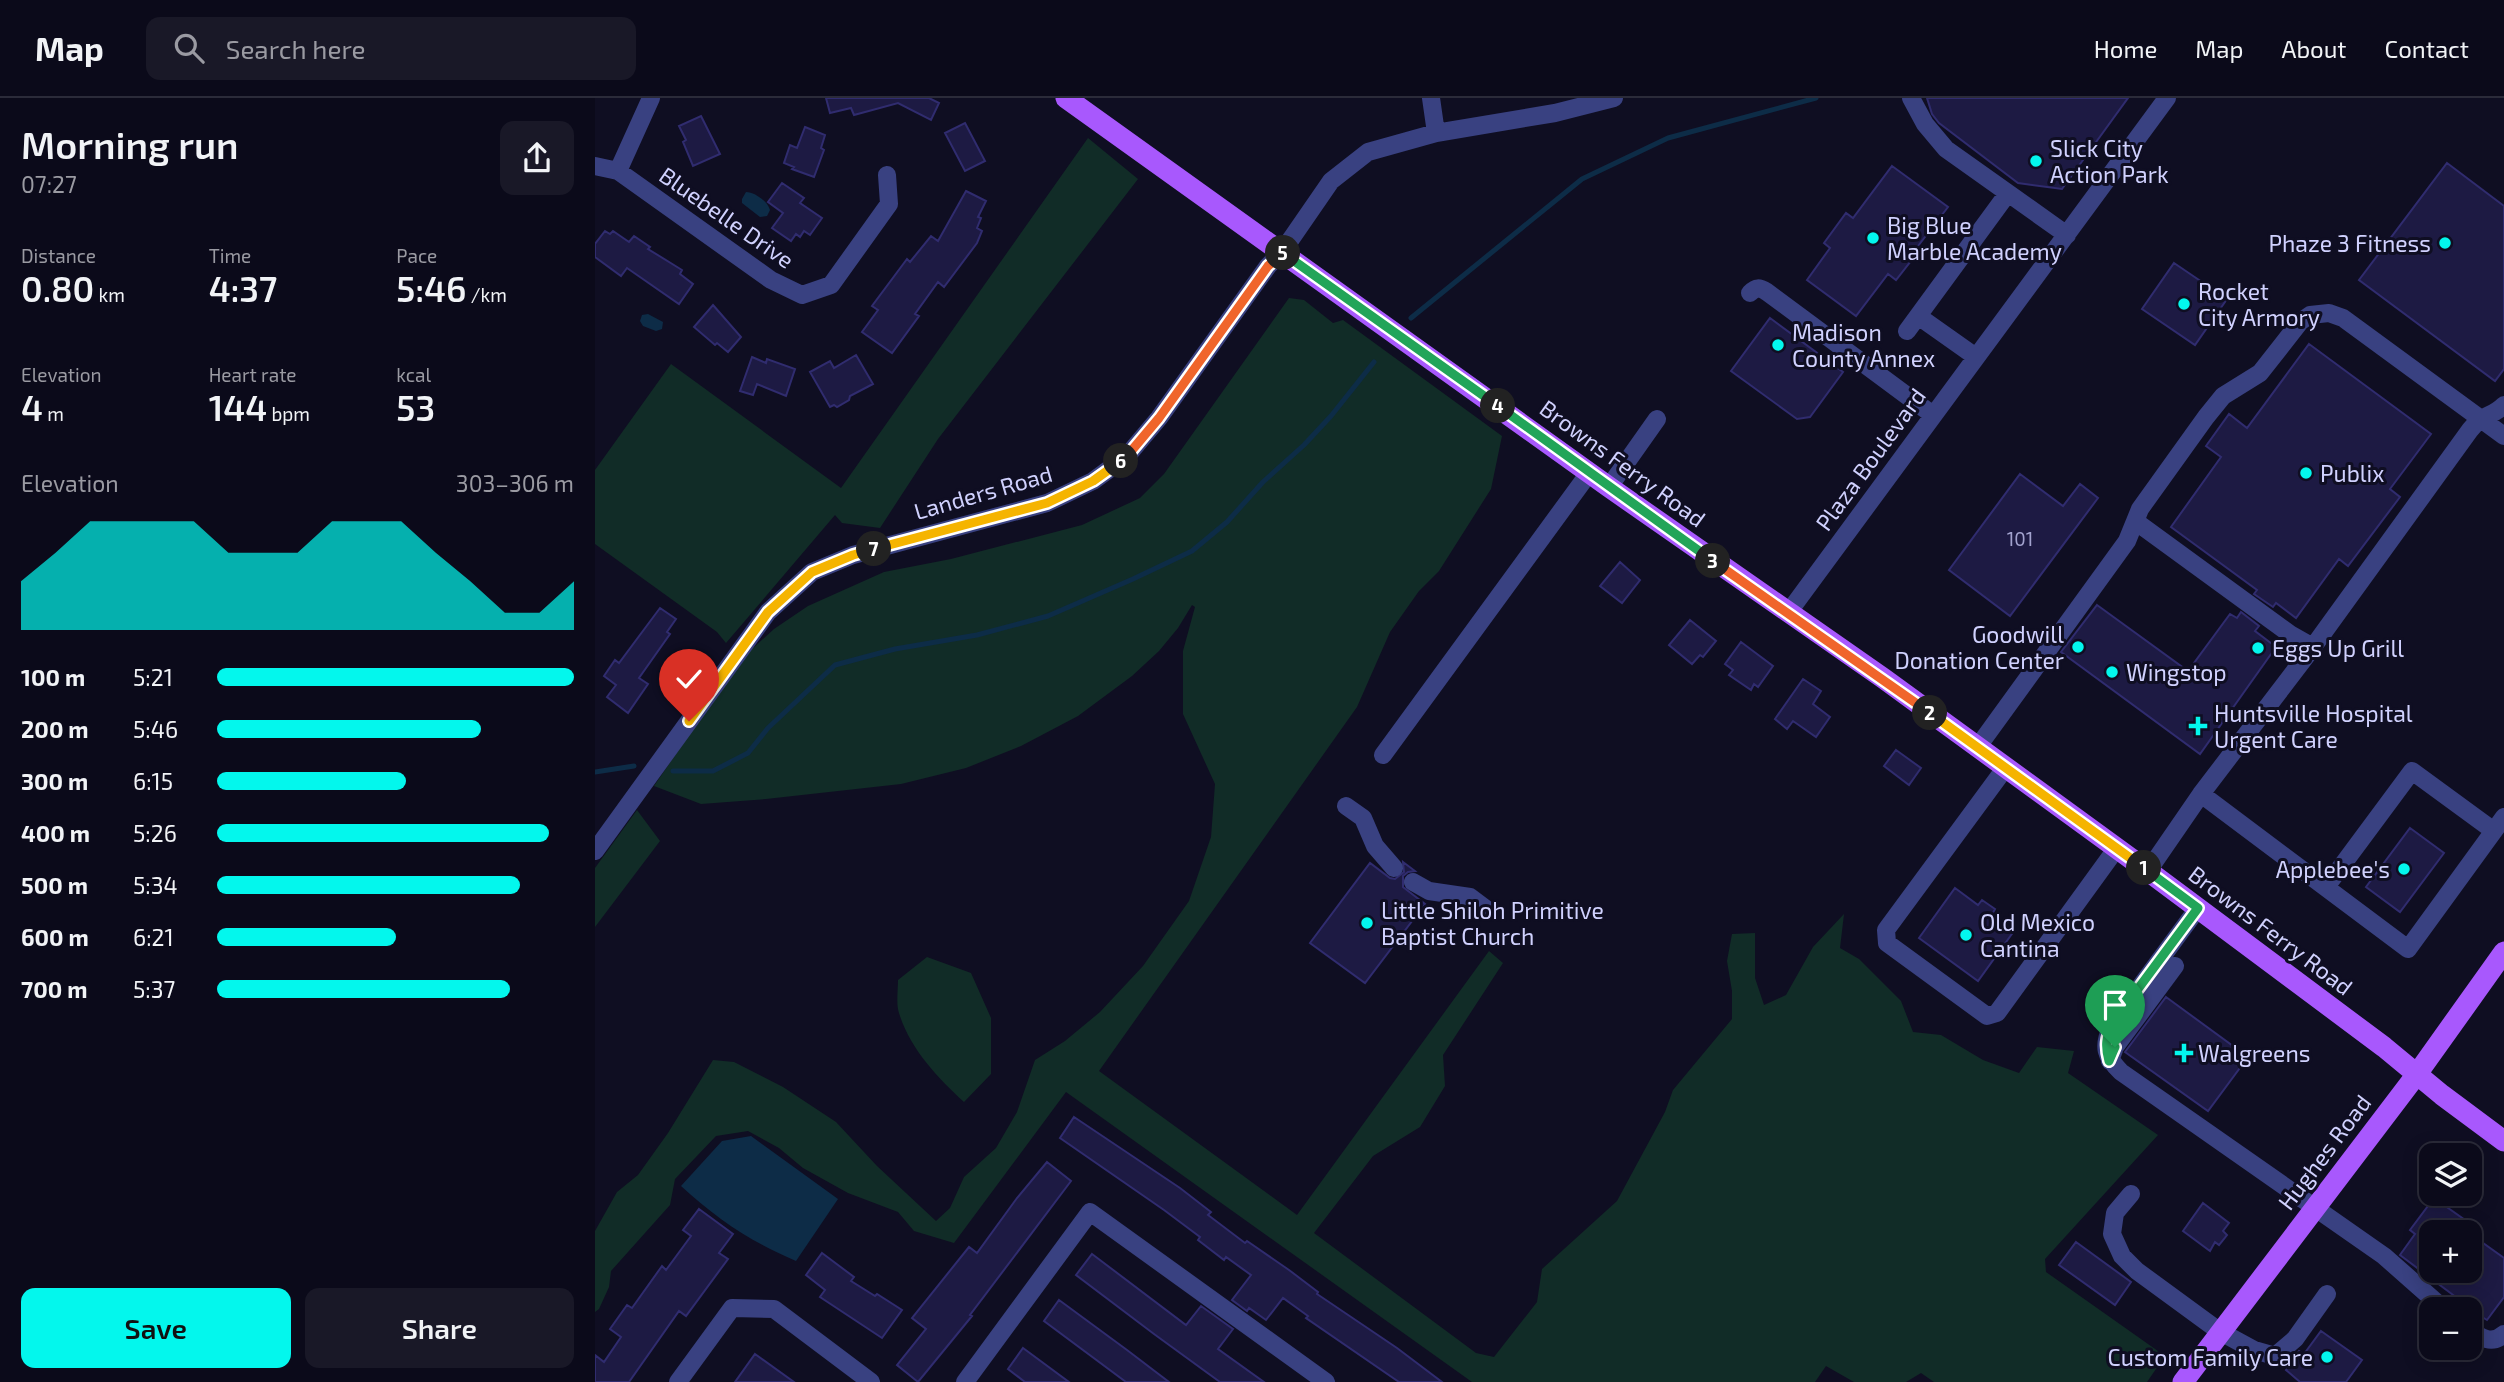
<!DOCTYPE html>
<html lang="en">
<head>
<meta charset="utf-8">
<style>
	body { margin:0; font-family:"Exo 2",sans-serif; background:#191827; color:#f1f3f6; height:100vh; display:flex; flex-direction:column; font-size:26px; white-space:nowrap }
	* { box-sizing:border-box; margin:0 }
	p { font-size:23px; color:#9a9aa2 }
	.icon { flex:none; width:38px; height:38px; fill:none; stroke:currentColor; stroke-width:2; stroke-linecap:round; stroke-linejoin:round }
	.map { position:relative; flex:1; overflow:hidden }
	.drawer { display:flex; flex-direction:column; background:#0b0a1a; width:595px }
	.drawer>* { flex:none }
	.tools { position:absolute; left:1824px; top:1045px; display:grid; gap:14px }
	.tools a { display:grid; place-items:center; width:63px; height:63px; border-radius:14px; background:#0b0a1a; box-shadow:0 4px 18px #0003,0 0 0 2px #2b2b39; font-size:35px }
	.pin { position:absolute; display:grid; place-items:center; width:60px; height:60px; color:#fff; margin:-72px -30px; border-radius:50% 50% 50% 0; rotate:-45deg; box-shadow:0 0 7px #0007 }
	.pin .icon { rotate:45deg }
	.km { position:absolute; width:35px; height:35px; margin:-18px; border-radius:50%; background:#222; color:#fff; font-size:19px; line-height:35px; text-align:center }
	.round { display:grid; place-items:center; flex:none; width:74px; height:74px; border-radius:14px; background:#191827 }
	.overview { display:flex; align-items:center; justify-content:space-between; height:119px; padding:0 21px }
	h1 { font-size:38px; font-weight:600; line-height:52px }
	.metrics { display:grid; grid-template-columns:repeat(3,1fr); gap:10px; height:119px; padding:7px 21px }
	.metrics div { display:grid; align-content:center }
	.metrics b { font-size:35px; font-weight:600 }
	.metrics small { font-size:19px; font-weight:400 }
	.metrics p { font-size:19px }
	.chart { height:196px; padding:14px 21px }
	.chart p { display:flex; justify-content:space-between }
	.chart svg { width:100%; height:126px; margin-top:7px; fill:#03f7ed; opacity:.7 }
	.action { display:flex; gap:14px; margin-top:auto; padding:14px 21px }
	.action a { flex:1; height:80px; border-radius:14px; background:#03f7ed; color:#111; font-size:28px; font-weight:600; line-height:80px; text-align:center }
	.action a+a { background:#191827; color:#f1f3f6 }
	ul { padding:0 21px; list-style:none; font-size:23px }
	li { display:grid; grid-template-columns:112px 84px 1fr; align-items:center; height:52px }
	li i { height:18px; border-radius:9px; background:#03f7ed }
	header { display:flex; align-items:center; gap:42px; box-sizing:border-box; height:98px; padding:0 35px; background:#0b0a1a; border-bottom:2px solid #2b2b39 }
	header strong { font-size:33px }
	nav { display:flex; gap:38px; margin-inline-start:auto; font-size:24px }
	.search { width:490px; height:63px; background:#191827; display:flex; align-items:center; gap:18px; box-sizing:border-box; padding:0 24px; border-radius:14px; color:#9a9aa2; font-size:26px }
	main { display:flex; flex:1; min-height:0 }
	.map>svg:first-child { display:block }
</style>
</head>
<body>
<header>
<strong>Map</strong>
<div class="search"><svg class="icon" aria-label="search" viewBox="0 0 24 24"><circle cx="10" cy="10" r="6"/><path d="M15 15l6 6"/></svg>Search here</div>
<nav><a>Home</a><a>Map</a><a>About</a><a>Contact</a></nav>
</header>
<main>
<section class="drawer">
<div class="overview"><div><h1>Morning run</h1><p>07:27</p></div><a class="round"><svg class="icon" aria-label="share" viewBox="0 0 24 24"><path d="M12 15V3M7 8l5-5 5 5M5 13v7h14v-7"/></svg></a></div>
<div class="metrics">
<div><p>Distance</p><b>0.80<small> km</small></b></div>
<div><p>Time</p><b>4:37</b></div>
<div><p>Pace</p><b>5:46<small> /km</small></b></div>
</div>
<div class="metrics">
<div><p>Elevation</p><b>4<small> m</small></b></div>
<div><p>Heart rate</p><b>144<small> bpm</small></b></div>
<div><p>kcal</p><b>53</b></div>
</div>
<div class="chart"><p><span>Elevation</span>303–306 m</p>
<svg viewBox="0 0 160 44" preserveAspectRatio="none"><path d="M0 44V27L10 17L20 6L30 6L40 6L50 6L60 17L70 17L80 17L90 6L100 6L110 6L120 17L130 27L140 38L150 38L160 27V44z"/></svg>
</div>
<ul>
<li><b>100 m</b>5:21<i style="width:100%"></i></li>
<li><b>200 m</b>5:46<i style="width:74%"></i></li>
<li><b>300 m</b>6:15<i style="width:53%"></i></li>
<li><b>400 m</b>5:26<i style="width:93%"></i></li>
<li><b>500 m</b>5:34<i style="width:85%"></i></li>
<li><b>600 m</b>6:21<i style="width:50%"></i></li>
<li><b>700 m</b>5:37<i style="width:82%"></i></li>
</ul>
<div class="action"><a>Save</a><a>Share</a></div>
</section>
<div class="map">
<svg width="1909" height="1284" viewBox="0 0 1909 1284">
	<rect width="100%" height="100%" fill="#0f0e22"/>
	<!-- green -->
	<path fill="#112c27" d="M493 40 543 81 343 341 285 430 247 425 240 417 131 545 122 534 0 446V372L76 266 246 390Z
		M694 200 709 202 738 225 748 222 907 338 896 391 844 473 824 493 795 534 762 609 504 973 702 1117 894 853 908 865 848 957 850 988 825 1029 778 1058 719 1135 881 1255 899 1259 942 1204 947 1171 1022 1103 1070 1014 1078 992 1137 921V893L1132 863 1137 836 1160 835V880L1169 907 1191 897 1218 849 1249 816 1245 850 1264 861 1306 903 1318 934 1346 937 1388 962 1424 975 1442 949 1479 953 1473 975 1563 1037 1450 1161 1451 1174 1570 1258 1552 1284H1339L1326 1275 1311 1284H1259L1231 1268 1220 1284H877L471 994 359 1145 319 1133 303 1114 253 1095 208 1070 184 1050 153 1033 121 1038 80 1081 75 1107 16 1173 14 1189 4 1211 0 1214V1133L22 1094 43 1077 73 1035 118 962 139 964 188 989 241 1024 282 1068 341 1123 355 1110 369 1079 401 1050 422 1014 440 962 470 943 505 914 548 868 594 803 616 739 620 686 588 616V553L600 509 597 507 583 530 564 553 537 578 483 618 426 648 371 670 306 686 171 701 106 706 59 688 145 562 179 531 213 508 289 474 356 461 487 427 545 400 569 376Z
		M42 712 65 743 0 829V770Z
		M332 859 376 875 396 920V976L369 1004C342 979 315 951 304 915 301 906 303 892 303 882Z"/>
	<!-- water -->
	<path fill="#0d2c47" d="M151 94C160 94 173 104 175 112L172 118 165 119 147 105V101Z
		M53 216 68 224 67 231 61 233 48 228 45 223 47 217Z
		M156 1038 243 1101 201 1163C156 1144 122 1121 86 1088L127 1043Z"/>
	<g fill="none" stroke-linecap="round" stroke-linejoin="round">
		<!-- stream -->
		<path stroke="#0d2c47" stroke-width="5" d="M816 220 987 81 1073 40 1221 0
			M78 673H118L153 655 173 630 240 567 300 551 382 537 453 518 538 481 597 453 632 424 668 384 709 347 736 318 779 264
			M0 674 39 668"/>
	</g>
	<!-- building -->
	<path fill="#1d1a43" stroke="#302c6f" stroke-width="2" d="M231 0H334L344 5 336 22 303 5 259 17 256 10 235 15Z
		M1332 0H1533L1467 91 1423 85 1344 25 1337 16Z
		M106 18 125 56 98 68 88 44 91 42 84 28Z
		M370 25 390 63 370 73 350 35Z
		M210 29 230 37 226 50 229 52 219 79 197 71 199 69 189 65 195 47 202 50Z
		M1852 65 1909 108V271L1900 283 1764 182Z
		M1297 68 1353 109 1320 152 1323 154 1301 182 1293 176 1261 218 1212 182 1235 150 1229 145 1251 115 1258 120Z
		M187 85 209 100 205 105 227 120 215 137 209 133 205 139 201 136 196 143 177 130 188 115 173 104Z
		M371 93 391 103 383 119 386 120 382 130 387 133 382 145 349 189 343 184 320 216 324 218 297 255 267 234 283 212 277 208 312 161 315 164 336 138 343 143Z
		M10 133 15 136 18 133 34 144 39 138 55 149 53 151 87 172 85 176 98 186 84 206 32 170 26 178 0 159V146Z
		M1579 165 1632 201 1600 247 1547 211Z
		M118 207 146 239 133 254 122 245 120 247 99 229Z
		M1175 220 1248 274 1215 319 1202 321 1136 273Z
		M1714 246 1836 336 1795 391 1805 399 1753 468 1744 461 1701 520 1681 505 1678 509 1659 496 1662 492 1576 429 1626 359 1611 348 1634 316 1652 330Z
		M261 257 278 286 255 298 254 302 242 309 239 307 235 309 215 274 235 263 239 270Z
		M157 259 171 265 172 261 200 271 191 298 162 286 158 297 145 293Z
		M1425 376 1468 408 1485 386 1503 400 1415 518 1354 472Z
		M1025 464 1045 482 1027 505 1005 488Z
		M1502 507 1593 573 1635 516 1642 520 1646 514 1664 528 1660 533 1681 549 1605 656 1466 554Z
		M65 510 81 521 72 534 75 536 44 580 53 586 33 615 12 599 21 587 9 578 20 562 24 565Z
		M1095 522 1121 543 1108 559 1105 557 1097 566 1074 547Z
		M1146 544 1178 568 1163 589 1159 586 1156 592 1134 577 1138 572 1130 566Z
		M1208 581 1226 593 1218 606 1235 619 1221 639 1198 623 1192 631 1180 621Z
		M1301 652 1326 670 1314 687 1289 668Z
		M1815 730 1849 755 1805 814 1771 789Z
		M808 764 820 773 813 774 808 778V789L830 806 770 885 715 845 775 765 795 780 800 781 809 774Z
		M1360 790 1383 807 1387 802 1400 811 1397 817 1419 833 1383 883 1324 840Z
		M1571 899 1653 959 1613 1013 1530 954Z
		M479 1019 585 1090 616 1114 613 1117 650 1145 652 1143 694 1172 723 1194 722 1196 802 1250 847 1284H804L711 1220 713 1218 688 1200 671 1222 654 1210 652 1213 637 1202 656 1177 631 1159 629 1162 603 1142 605 1139 569 1112 465 1040Z
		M452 1064 476 1083 375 1217 377 1218 323 1284 302 1267 331 1231 317 1220 374 1149 382 1155 422 1100Z
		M1839 1100 1870 1122 1860 1134H1836V1172H1874V1135L1909 1160V1199L1892 1222 1887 1219 1883 1224 1874 1220V1209L1805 1157 1820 1136 1815 1132Z
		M1608 1105 1634 1125 1628 1133 1632 1137 1624 1147 1620 1144 1615 1153 1588 1133Z
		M104 1111 138 1136 124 1155 133 1161 91 1218 84 1213 34 1284H0V1257L9 1264 26 1239 15 1231 32 1207 37 1210 67 1168 71 1172 96 1138 88 1132Z
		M1481 1144 1536 1184 1520 1207 1464 1167Z
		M227 1155 259 1179 256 1183 280 1198 282 1196 307 1212 287 1240 225 1199 230 1192 211 1177Z
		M497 1156 591 1227 606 1208 638 1231 623 1251 669 1284H625L559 1236 481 1177Z
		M464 1202 532 1252 574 1284H531L449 1223Z
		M1726 1233 1767 1262 1751 1284H1705L1691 1272 1704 1253 1709 1256Z
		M428 1250 474 1284H430L413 1271Z
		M160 1256 199 1284H140Z"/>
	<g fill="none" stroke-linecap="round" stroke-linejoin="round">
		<!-- minor -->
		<path stroke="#394181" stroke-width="18" d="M836 0 841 35
			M1316 0 1330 26 1351 51 1472 137
			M0 68 23 73 176 182 207 197 236 187 294 106 292 77
			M23 73 56 0
			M1155 195C1161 189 1164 189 1172 194L1338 317
			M1323 218 1381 259
			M1312 233 1413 95
			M1014 389 1062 321
			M1540 423 1695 536 1718 549
			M1193 515 1572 0
			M1382 650 1532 443 1545 411 1611 319 1628 298 1665 275 1705 224 1715 217 1734 215 1748 220 1909 338
			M788 657 994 375
			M1411 669 1291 832 1292 845 1392 918 1402 915 1521 751
			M1606 696 1813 851 1909 719
			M751 708 768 720 780 748 799 770
			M0 753 173 514 217 474 258 457 452 405 498 383 532 358 564 320 673 168 687 154 736 83 773 54 841 35 960 15 1019 0
			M1553 773 1606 696 1718 549 1875 332C1888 315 1896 320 1909 307
			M818 784 834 793 875 799 891 811
			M1731 789 1817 673 1899 733
			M1603 810 1517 927C1507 949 1510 958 1526 974L1789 1158 1849 1211
			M1515 963 1520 949 1580 868
			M1536 1096 1520 1115 1517 1136 1527 1158 1542 1173 1624 1233 1659 1252 1680 1258 1700 1241 1732 1196
			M1874 1231C1886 1240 1897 1247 1909 1236
			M83 1284 137 1210 179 1211 276 1284
			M370 1284 495 1114 731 1284"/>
		<!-- major -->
		<path stroke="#a858fd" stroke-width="21" d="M471 0 1014 389 1288 580 1553 773 1789 949 1847 997 1909 1043
			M1588 1284 1822 976 1909 854"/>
	</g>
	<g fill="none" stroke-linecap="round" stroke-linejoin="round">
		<!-- split-1 casing -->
		<g stroke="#fff" stroke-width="14">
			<path id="split-1" d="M1520 949 1514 963C1510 948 1511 940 1517 926L1603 810 1549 770"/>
		</g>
		<!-- split-2 casing -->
		<g stroke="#fff" stroke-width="14">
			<path id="split-2" d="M1335 615 1549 770"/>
		</g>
		<!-- split-3 casing -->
		<g stroke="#fff" stroke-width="14">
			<path id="split-3" d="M1118 463 1335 615"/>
		</g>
		<!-- split-4 casing -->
		<g stroke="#fff" stroke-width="14">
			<path id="split-4" d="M903 308 1118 463"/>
		</g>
		<!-- split-5 casing -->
		<g stroke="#fff" stroke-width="14">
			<path id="split-5" d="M688 155 903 308"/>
		</g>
		<!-- split-6 casing -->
		<g stroke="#fff" stroke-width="14">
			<path id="split-6" d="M526 363 532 358 564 320 673 168 688 155"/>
		</g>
		<!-- split-7 casing -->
		<g stroke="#fff" stroke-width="14">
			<path id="split-7" d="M279 451 452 405 498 383 526 363"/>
		</g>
		<!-- split-8 casing -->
		<g stroke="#fff" stroke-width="14">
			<path id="split-8" d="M94 623 173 514 217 474 258 457 279 451"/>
		</g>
		<!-- split-1 -->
		<use href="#split-1" stroke="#22a559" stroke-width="9"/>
		<!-- split-2 -->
		<use href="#split-2" stroke="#f5b400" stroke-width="9"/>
		<!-- split-3 -->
		<use href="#split-3" stroke="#f0652b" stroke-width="9"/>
		<!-- split-4 -->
		<use href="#split-4" stroke="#22a559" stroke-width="9"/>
		<!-- split-5 -->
		<use href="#split-5" stroke="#22a559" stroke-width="9"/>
		<!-- split-6 -->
		<use href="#split-6" stroke="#f0652b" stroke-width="9"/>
		<!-- split-7 -->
		<use href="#split-7" stroke="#f5b400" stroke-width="9"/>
		<!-- split-8 -->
		<use href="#split-8" stroke="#f5b400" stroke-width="9"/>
	</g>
	<!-- markers -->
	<g fill="#03f7ed" stroke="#0f0e22" stroke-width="2.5">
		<circle cx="1441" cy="63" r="7"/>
		<circle cx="1278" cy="140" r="7"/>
		<circle cx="1850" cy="145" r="7"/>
		<circle cx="1589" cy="206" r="7"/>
		<circle cx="1183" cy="247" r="7"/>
		<circle cx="1711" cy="375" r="7"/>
		<circle cx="1483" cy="549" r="7"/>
		<circle cx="1663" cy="550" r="7"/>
		<circle cx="1517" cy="574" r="7"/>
		<path d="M1599.5 617.5h7v7h7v7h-7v7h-7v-7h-7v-7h7z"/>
		<circle cx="1809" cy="771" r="7"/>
		<circle cx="772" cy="825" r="7"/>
		<circle cx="1371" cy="837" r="7"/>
		<path d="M1585.5 944.5h7v7h7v7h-7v7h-7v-7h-7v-7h7z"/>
		<circle cx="1732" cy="1259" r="7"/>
	</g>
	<g text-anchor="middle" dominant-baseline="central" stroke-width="6" stroke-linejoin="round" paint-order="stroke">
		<!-- number labels -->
		<g font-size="19" fill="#a3a3cf">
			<text x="1425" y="440">101</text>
		</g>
		<!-- poi labels -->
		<g font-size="23" fill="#d0d1fe" stroke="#0f0e22" text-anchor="start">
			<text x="1455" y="50">Slick City<tspan x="1455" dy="26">Action Park</tspan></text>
			<text x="1292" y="127">Big Blue<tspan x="1292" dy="26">Marble Academy</tspan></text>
			<text x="1836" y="145" text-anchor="end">Phaze 3 Fitness</text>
			<text x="1603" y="193">Rocket<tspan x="1603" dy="26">City Armory</tspan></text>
			<text x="1197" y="234">Madison<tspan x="1197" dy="26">County Annex</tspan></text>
			<text x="1725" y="375">Publix</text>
			<text x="1469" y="536" text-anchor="end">Goodwill<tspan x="1469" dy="26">Donation Center</tspan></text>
			<text x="1677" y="550">Eggs Up Grill</text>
			<text x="1531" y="574">Wingstop</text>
			<text x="1619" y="615">Huntsville Hospital<tspan x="1619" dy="26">Urgent Care</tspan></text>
			<text x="1795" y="771" text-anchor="end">Applebee's</text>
			<text x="786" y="812">Little Shiloh Primitive<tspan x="786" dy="26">Baptist Church</tspan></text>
			<text x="1385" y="824">Old Mexico<tspan x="1385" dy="26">Cantina</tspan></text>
			<text x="1603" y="955">Walgreens</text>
			<text x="1718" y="1259" text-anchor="end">Custom Family Care</text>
		</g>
		<!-- street labels -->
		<g font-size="23" fill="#d0d1fe" stroke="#0f0e22">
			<text transform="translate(132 119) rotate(35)">Bluebelle Drive</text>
			<text transform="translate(1275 361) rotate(-54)">Plaza Boulevard</text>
			<text transform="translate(1028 365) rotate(36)">Browns Ferry Road</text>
			<text transform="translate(388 394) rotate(-16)">Landers Road</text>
			<text transform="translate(1676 832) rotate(37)">Browns Ferry Road</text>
			<text transform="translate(1729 1054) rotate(-53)">Hughes Road</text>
		</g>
	</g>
</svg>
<div class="tools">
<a><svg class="icon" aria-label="layers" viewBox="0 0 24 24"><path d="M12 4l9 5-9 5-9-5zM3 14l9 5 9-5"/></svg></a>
<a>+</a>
<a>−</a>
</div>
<div class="pin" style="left:1520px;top:949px;background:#1e9e55"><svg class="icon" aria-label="arrive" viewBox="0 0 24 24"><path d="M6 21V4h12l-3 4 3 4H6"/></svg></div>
<div class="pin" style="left:94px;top:623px;background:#d93025"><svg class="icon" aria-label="check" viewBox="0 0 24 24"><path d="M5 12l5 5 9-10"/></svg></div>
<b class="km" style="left:1549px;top:770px">1</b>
<b class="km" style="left:1335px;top:615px">2</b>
<b class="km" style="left:1118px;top:463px">3</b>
<b class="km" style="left:903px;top:308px">4</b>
<b class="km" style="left:688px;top:155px">5</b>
<b class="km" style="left:526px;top:363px">6</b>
<b class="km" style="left:279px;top:451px">7</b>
</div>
</main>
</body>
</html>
